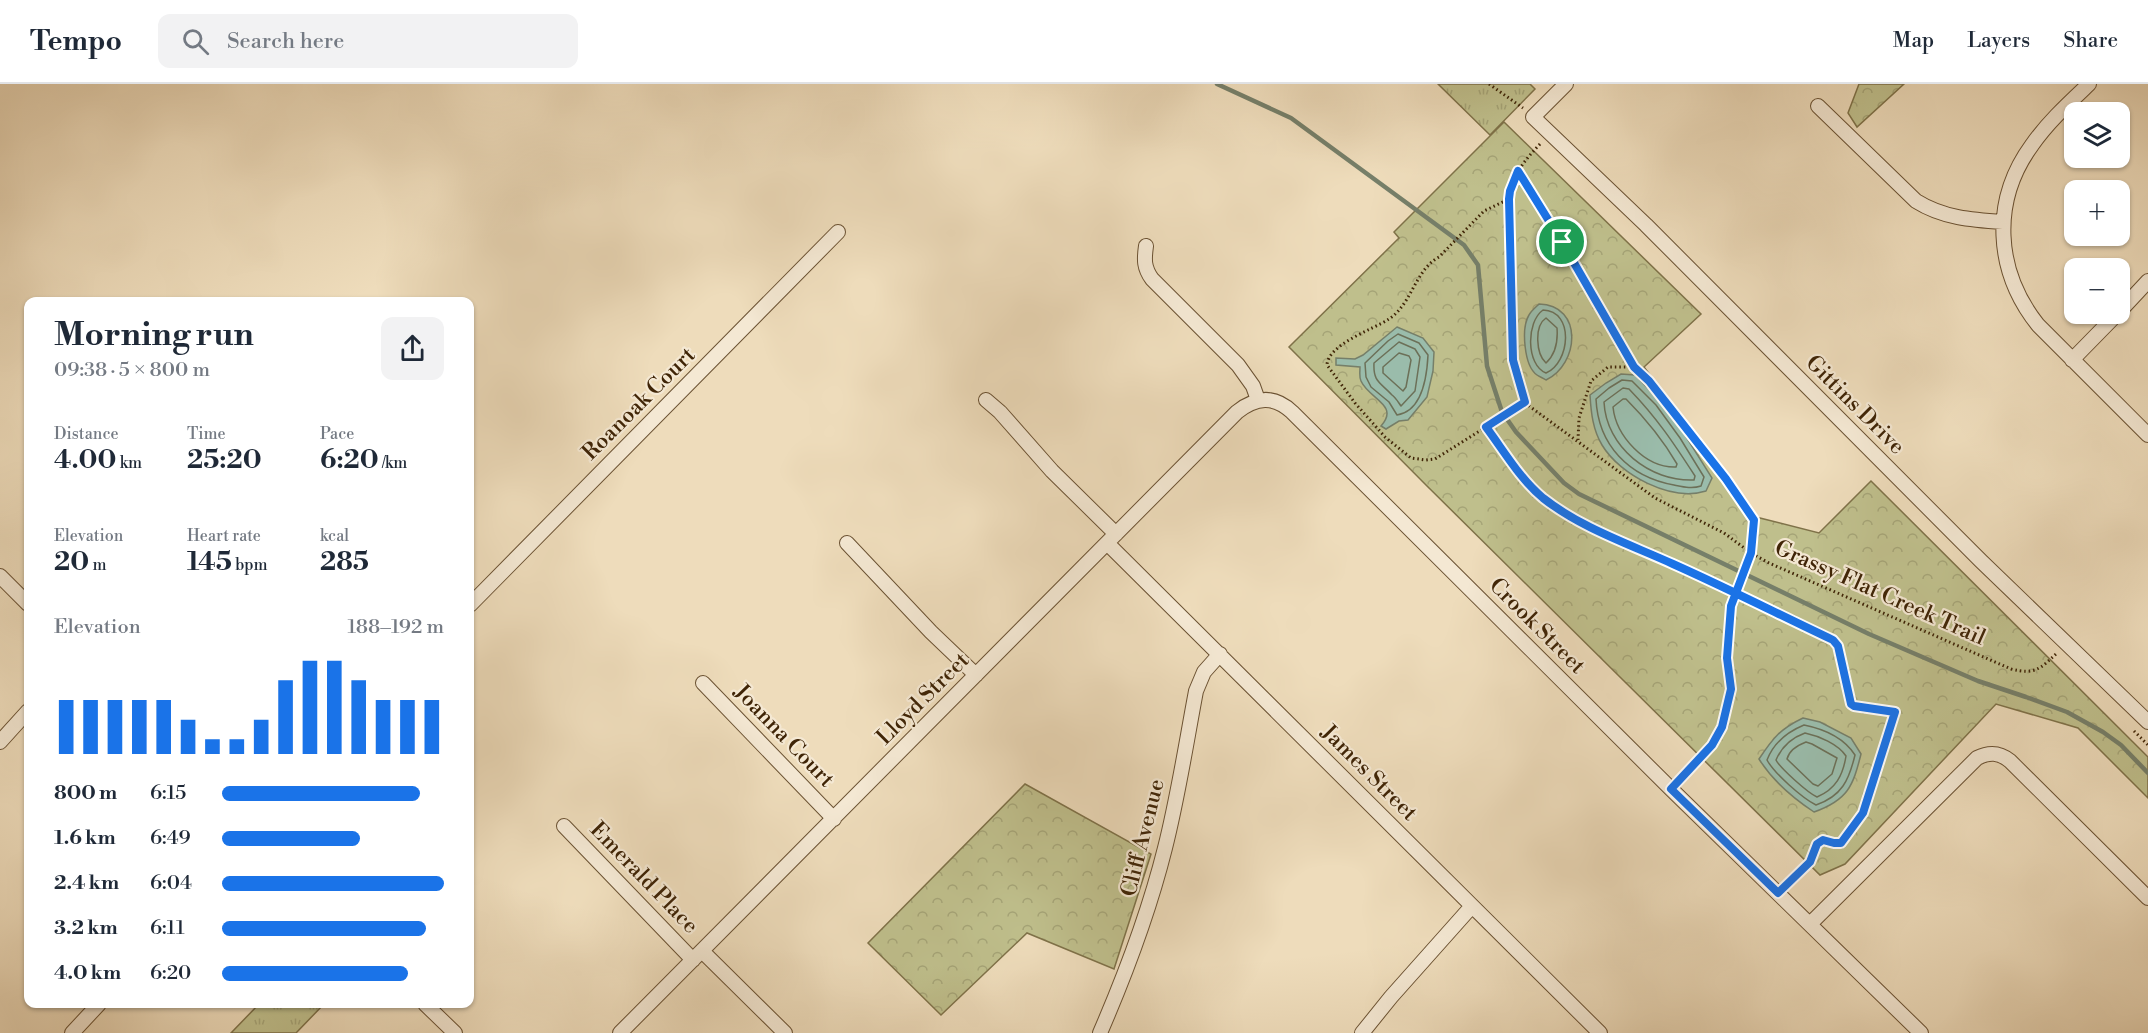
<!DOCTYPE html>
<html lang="en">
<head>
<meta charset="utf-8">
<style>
	body { margin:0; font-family:"Libre Bodoni",serif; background:#f2f2f3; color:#1f2937; height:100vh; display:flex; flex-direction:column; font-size:22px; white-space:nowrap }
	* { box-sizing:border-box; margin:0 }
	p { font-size:20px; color:#747a83 }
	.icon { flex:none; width:33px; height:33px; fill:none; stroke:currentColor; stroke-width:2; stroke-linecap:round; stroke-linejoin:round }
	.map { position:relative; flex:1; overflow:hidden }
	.side { position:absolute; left:24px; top:213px; width:450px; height:711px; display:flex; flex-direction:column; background:#fff; border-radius:12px; box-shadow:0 2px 4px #0004 }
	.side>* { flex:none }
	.fabs { position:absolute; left:2064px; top:18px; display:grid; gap:12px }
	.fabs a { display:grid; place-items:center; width:66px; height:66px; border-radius:12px; background:#fff; box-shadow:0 2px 4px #0004; font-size:30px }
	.pin { position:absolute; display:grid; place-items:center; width:51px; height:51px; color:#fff; margin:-26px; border:3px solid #fff; border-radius:50%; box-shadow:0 2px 6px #0007 }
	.round { display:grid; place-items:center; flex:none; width:63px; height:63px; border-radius:12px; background:#f2f2f3 }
	.summary { display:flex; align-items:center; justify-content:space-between; height:102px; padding:0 30px }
	h1 { font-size:33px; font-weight:700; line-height:45px }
	.metrics { display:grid; grid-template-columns:repeat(3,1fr); gap:9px; height:102px; padding:6px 30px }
	.metrics div { display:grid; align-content:center }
	.metrics b { font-size:26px; font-weight:700 }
	.metrics small { font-size:16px; font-weight:400 }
	.metrics p { font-size:16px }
	.chart { height:168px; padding:12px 30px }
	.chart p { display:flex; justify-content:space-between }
	.chart svg { width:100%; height:108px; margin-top:6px; stroke:#1a73e8; stroke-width:6 }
	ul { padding:0 30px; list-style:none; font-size:20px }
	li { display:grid; grid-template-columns:96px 72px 1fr; align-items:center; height:45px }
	li i { height:15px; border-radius:8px; background:#1a73e8 }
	header { display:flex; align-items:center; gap:36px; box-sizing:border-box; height:84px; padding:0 30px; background:#fff; border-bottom:2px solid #e0e1e3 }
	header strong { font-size:28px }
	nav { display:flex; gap:33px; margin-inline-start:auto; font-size:21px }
	.search { width:420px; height:54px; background:#f2f2f3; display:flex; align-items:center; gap:15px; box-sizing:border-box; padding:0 21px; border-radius:12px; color:#747a83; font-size:22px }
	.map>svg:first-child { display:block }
</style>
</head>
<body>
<header>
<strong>Tempo</strong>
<div class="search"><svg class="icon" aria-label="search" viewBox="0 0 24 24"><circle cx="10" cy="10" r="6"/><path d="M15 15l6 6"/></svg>Search here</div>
<nav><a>Map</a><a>Layers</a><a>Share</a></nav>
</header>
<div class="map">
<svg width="2148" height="949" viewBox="0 0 2148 949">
	<defs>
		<pattern id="grass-tufts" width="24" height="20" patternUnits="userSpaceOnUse" patternTransform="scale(1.5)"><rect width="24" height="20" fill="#bfbf8c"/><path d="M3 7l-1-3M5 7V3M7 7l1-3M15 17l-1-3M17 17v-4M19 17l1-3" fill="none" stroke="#a5a477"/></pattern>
		<pattern id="park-crowns" width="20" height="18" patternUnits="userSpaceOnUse" patternTransform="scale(1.5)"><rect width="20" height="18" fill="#bfbf8c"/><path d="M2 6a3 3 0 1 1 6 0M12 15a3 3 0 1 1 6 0" fill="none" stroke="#a5a477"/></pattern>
	</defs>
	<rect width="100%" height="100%" fill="#eedcbb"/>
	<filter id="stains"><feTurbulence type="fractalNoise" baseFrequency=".00333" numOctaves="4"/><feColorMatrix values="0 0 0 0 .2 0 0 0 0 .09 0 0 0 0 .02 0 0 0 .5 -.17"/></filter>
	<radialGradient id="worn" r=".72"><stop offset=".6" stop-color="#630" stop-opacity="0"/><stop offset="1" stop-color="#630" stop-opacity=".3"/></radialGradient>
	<!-- grass -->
	<path fill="url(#grass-tufts)" stroke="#7f7249" stroke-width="1.5" d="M1438 0H1530L1535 5 1490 51Z
		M259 920H324L296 949H231Z"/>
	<!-- park -->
	<path fill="url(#park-crowns)" stroke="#7f7249" stroke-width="1.5" d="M1859 0H1904L1857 43 1848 29Z
		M1504 38 1701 230 1644 283 1756 433 1819 449 1871 397 2148 673V714L2078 644 1996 620 1845 780 1820 791 1426 401 1289 263 1399 154 1394 148Z
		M1025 700 1151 770 1114 885 1027 849 941 931 868 859Z"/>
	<!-- water -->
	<path fill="#9abcab" stroke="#767f69" stroke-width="1.5" d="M1539 220C1584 221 1579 281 1546 296 1543 294 1540 293 1537 291 1524 282 1521 244 1529 231 1531 227 1536 223 1539 220Z
		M1397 243 1423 254 1434 268 1433 287 1427 313 1408 336 1399 337 1386 345 1381 342C1400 321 1369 315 1361 297 1359 293 1360 288 1360 283L1336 281V274L1355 275 1363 271Z
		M1621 290 1635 291 1660 317 1685 351 1712 394 1706 407C1671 418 1620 391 1602 361 1593 346 1591 329 1590 311L1606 299Z
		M1803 634 1820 638 1851 654 1861 670C1853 702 1848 716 1814 728 1793 714 1772 696 1759 675 1773 654 1780 645 1803 634Z"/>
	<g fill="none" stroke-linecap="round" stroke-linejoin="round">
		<!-- shore -->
		<path stroke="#6c7058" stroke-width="1.5" d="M1543 226C1575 227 1570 279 1546 289 1526 281 1526 238 1543 226Z
			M1546 234 1557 244C1558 257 1556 270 1546 279 1536 270 1534 242 1546 234Z
			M1398 250 1419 259 1428 271C1427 292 1423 327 1397 331L1389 318 1371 303 1366 293 1365 279 1388 257Z
			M1399 258 1415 265 1420 273 1415 307 1401 322C1398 318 1396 314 1392 311 1380 298 1373 298 1374 279Z
			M1399 269 1409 272 1411 276 1406 303 1403 307 1383 289V283Z
			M1622 296 1632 297 1656 321 1680 354 1704 393 1701 402C1692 405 1684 403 1674 401 1629 393 1598 361 1596 315L1609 304Z
			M1623 304 1629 305C1657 334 1673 358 1695 392L1694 396C1650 398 1606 363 1604 318Z
			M1623 315H1626C1646 335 1663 356 1677 380L1676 383C1645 384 1616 352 1613 323Z
			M1804 641C1824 645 1844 654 1855 671 1849 696 1842 712 1816 721 1802 714 1774 689 1767 676 1774 658 1787 648 1804 641Z
			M1805 649C1819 652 1838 660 1846 672 1843 691 1836 705 1817 713 1808 709 1780 684 1776 676 1782 662 1791 654 1805 649Z
			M1806 658 1812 660 1837 674 1832 690 1818 702 1813 700 1787 675C1789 667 1798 661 1806 658Z"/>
		<!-- stream -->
		<path stroke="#767f69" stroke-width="4.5" d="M1217 0 1291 34 1464 161 1478 181 1487 282 1502 328 1516 348 1564 399 1579 410 1869 550 1978 597 2026 613 2067 628 2103 648 2121 661 2148 689"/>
		<!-- street casing -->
		<g stroke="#6b5233" stroke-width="16">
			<path id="street" d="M1566 0 1533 33 1646 141 1981 477 2148 638
				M2089 0C2069 19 2048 38 2032 61 1991 117 1995 187 2038 241L2148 351
				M1818 22 1916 117C1943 134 1972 136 2003 138
				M1146 162C1144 176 1144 184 1152 195L1238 281 1253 302 1258 316
				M2120 227 2148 197
				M2072 276 2117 230
				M986 316 1000 328 1052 387 1116 450
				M847 459 931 548 976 591
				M1107 459 1600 949
				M0 492 28 520
				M470 521 838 148
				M703 599 834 735
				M0 658 28 627
				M564 742 693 876
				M1810 840 1977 674C1989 668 1999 668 2010 677L2148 814
				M702 867 785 949
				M425 920 455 949
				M72 949 99 920
				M620 949 1237 328C1256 313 1274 311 1292 328L1671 705 1921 949
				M1100 949C1126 889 1149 828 1165 764 1178 713 1186 660 1196 607L1204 588 1220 570
				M1362 949 1391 913 1472 822"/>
		</g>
		<!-- path -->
		<path stroke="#3f2406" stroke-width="3" stroke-dasharray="1.5 3" stroke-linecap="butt" d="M1489 0 1523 24
			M1540 60C1525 76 1511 92 1509 115L1513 276 1525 319 1486 343C1516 382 1532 408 1575 435L1833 556 1838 563 1851 619 1854 623 1895 628 1864 729 1841 759H1834L1823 756 1817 760 1810 778 1788 800
			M1518 87 1562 158 1634 283
			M1525 319 1655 414 1724 449 1751 469 1754 436 1726 395 1649 298 1634 283H1608L1591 297 1579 334 1578 356
			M1486 343 1435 375 1426 376 1411 374 1385 353 1355 319 1327 281C1328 260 1374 245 1389 235 1412 220 1415 186 1439 173L1484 127 1509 115
			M2134 647 2148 661
			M1680 695 1712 661 1722 643 1731 605 1727 574 1731 522 1751 469 1769 479 2011 585C2035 591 2040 585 2057 569"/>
		<!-- street -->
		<use href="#street" stroke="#f4e8d3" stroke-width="14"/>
	</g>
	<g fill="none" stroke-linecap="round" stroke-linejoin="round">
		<!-- route casing -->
		<g stroke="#fff" stroke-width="12">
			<path id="route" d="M1562 158 1634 283 1649 297 1726 395 1754 436 1751 469 1731 522 1727 574 1731 605 1722 643 1712 661 1671 705 1778 809 1810 778 1817 760 1823 756 1834 759H1841L1863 729 1895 628 1854 622 1851 620 1838 562 1833 556C1780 531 1727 504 1673 480 1629 460 1581 444 1543 414 1520 395 1504 367 1486 343L1525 318 1513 276 1509 115 1510 107 1518 87 1562 158"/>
		</g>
		<!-- route -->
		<use href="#route" stroke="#1a73e8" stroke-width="8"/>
	</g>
	<g text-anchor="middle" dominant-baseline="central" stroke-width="4.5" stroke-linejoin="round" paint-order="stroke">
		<!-- street labels -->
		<g font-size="22" fill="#3f2406" stroke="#f4e8d3">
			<text transform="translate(639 320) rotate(-45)">Roanoak Court</text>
			<text transform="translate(1855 321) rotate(45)">Gittins Drive</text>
			<text transform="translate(1880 509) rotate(24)">Grassy Flat Creek Trail</text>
			<text transform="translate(1537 542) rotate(45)">Crook Street</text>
			<text transform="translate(923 615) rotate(-45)">Lloyd Street</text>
			<text transform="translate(784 652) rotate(46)">Joanna Court</text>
			<text transform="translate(1369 689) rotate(45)">James Street</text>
			<text transform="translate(1143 754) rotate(-76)">Cliff Avenue</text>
			<text transform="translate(644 794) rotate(46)">Emerald Place</text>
		</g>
	</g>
	<rect width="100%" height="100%" filter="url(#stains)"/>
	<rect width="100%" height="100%" fill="url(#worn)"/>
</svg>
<div class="fabs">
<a><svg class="icon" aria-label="layers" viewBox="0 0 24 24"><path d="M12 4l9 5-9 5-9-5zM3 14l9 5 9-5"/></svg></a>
<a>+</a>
<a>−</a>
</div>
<div class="pin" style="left:1562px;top:158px;background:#1e9e55"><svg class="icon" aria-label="arrive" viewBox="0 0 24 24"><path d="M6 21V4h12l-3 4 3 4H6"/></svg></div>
<section class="side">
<div class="summary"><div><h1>Morning run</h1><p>09:38 · 5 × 800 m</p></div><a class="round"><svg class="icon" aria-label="share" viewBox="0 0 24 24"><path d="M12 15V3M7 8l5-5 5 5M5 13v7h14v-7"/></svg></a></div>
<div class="metrics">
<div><p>Distance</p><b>4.00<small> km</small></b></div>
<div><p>Time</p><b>25:20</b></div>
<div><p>Pace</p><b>6:20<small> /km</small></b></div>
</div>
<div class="metrics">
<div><p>Elevation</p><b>20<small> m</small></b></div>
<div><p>Heart rate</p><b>145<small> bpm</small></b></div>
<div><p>kcal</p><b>285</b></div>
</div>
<div class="chart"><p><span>Elevation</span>188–192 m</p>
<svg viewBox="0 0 160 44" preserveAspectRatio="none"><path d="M5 44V22M15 44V22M25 44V22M35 44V22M45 44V22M55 44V30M65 44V38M75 44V38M85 44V30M95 44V14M105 44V6M115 44V6M125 44V14M135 44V22M145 44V22M155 44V22"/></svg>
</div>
<ul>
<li><b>800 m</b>6:15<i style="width:89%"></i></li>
<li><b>1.6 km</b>6:49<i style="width:62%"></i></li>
<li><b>2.4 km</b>6:04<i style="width:100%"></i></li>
<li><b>3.2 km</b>6:11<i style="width:92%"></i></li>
<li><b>4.0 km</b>6:20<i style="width:84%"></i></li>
</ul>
</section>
</div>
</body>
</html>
